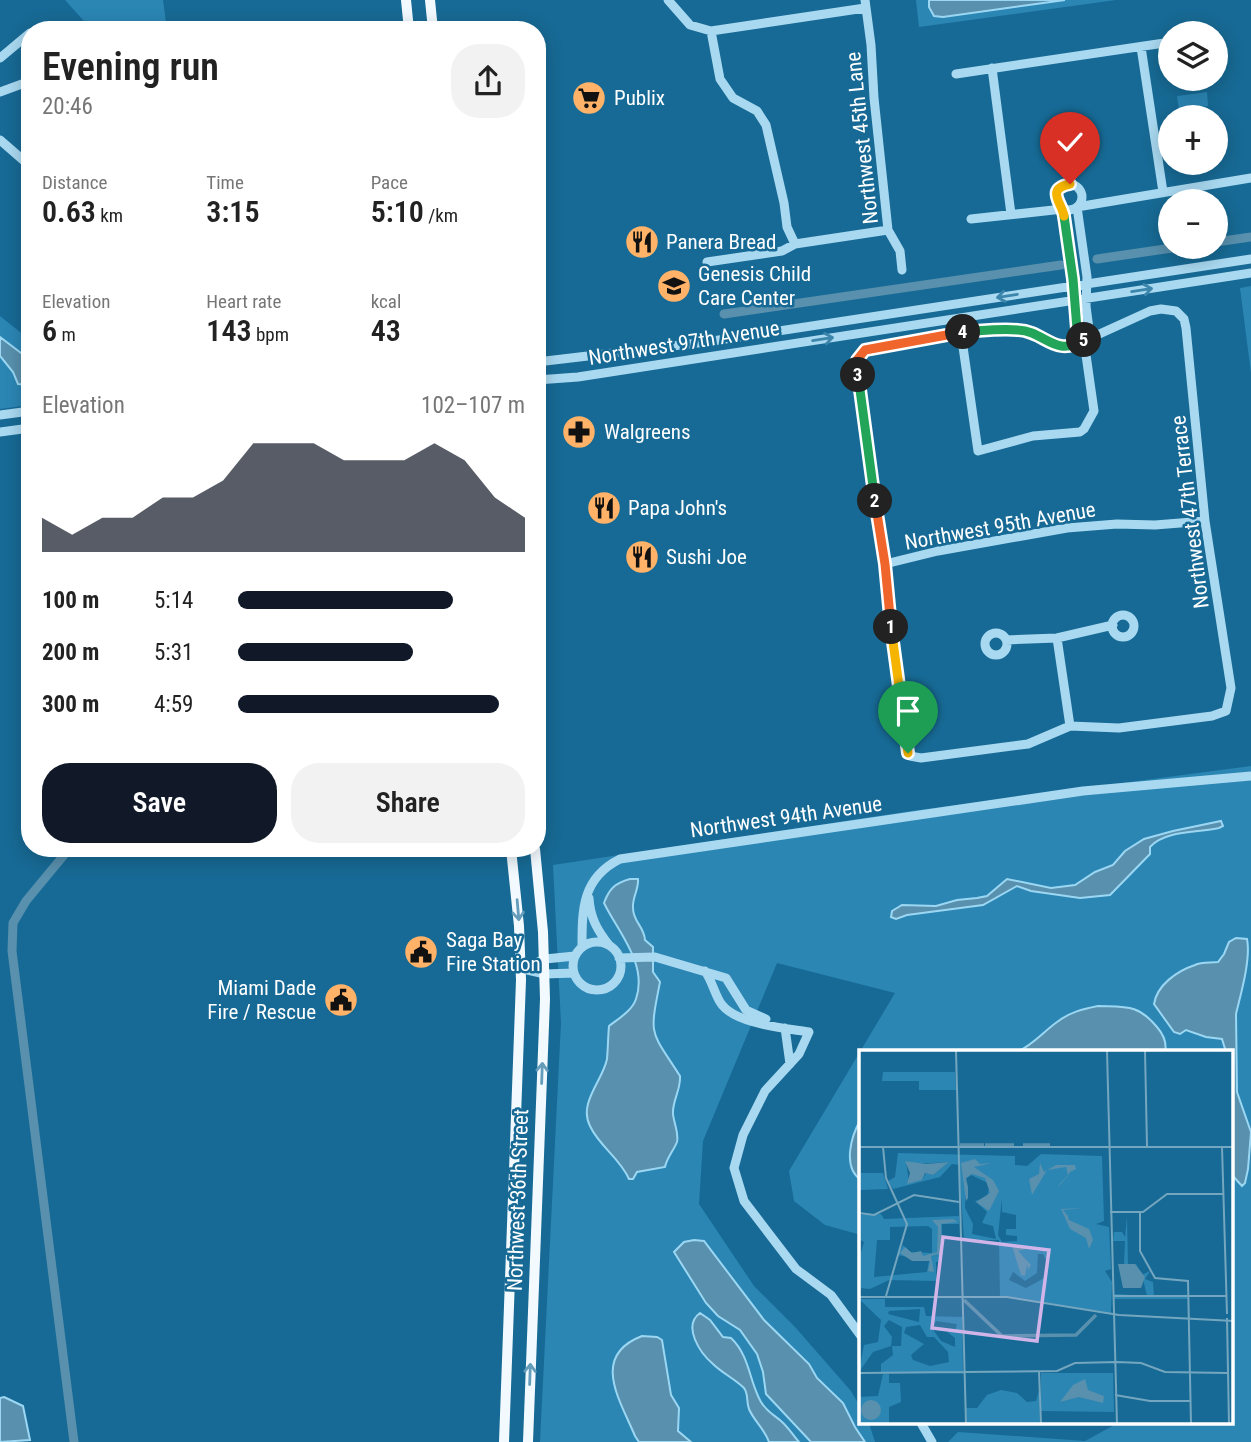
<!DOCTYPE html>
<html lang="en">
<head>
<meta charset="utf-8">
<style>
	body { margin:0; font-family:"Roboto Condensed",sans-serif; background:#f2f2f2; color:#222; height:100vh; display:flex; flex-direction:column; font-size:26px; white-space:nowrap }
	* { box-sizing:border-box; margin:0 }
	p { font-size:23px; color:#767676 }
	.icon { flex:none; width:38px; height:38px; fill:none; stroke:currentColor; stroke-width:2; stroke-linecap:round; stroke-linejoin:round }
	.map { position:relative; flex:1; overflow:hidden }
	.panel { position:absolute; left:21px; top:21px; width:525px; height:836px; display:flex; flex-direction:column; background:#fff; border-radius:28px; box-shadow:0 4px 18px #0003 }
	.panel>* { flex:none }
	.controls { position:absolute; left:1158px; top:21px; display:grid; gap:14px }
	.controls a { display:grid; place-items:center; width:70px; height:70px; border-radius:50%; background:#fff; box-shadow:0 4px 18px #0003; font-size:35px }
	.pin { position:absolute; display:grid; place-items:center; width:60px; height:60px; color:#fff; margin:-72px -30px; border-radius:50% 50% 50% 0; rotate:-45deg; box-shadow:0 0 7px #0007 }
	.pin .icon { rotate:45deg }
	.km { position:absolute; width:35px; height:35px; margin:-18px; border-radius:50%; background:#222; color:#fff; font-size:19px; line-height:35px; text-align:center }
	.round { display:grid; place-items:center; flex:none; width:74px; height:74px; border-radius:28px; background:#f2f2f2 }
	.head { display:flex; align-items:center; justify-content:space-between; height:119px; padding:0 21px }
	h1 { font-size:38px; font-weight:600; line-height:52px }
	.metrics { display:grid; grid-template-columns:repeat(3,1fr); gap:10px; height:119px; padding:7px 21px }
	.metrics div { display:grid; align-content:center }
	.metrics b { font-size:30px; font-weight:600 }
	.metrics small { font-size:19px; font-weight:400 }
	.metrics p { font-size:19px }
	.chart { height:196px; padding:14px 21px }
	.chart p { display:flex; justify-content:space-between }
	.chart svg { width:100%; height:126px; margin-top:7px; fill:#111827; opacity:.7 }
	.primary-button { display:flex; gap:14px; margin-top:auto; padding:14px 21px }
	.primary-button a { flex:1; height:80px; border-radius:28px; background:#111827; color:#fff; font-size:28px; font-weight:600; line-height:80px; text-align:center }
	.primary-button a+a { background:#f2f2f2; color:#222 }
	ul { padding:0 21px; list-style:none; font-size:23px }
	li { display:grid; grid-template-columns:112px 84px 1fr; align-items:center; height:52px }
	li i { height:18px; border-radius:9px; background:#111827 }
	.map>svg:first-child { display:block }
</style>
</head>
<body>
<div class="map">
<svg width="1251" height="1442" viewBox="0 0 1251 1442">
	<rect width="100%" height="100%" fill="#176a95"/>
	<!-- green -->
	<path fill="#2b86b4" d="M65 0H163L167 30H92Z
		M916 0H1116L919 27Z
		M1207 92 1208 106 1179 110 1177 96Z
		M1251 286V373L1240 288Z
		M0 316 30 340V405L0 409Z
		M1251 766V1442H948L958 1432 1085 1441 1118 1423H1232V1052H861V1235L825 1225 794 1201 789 1171 895 993 777 963 703 1141 699 1204 754 1286 795 1327 851 1391 861 1408V1423H869L875 1442H540L561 1023 553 865 911 811Z"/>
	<!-- water -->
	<path fill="#5890ad" stroke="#9bd7f3" stroke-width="2" d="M929 0H1065L943 17 934 16 929 7Z
		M0 337 25 356H30L29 385 18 384 13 372 0 356Z
		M1221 821 1223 826 1219 828C1198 833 1165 830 1150 847V854L1110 895 1080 898 1031 891 1017 886 983 905 907 915 896 919 891 917 892 911 902 905 936 906 957 900 977 898 987 896 1007 879 1051 888 1075 885 1095 872 1113 865 1125 851 1144 839 1173 831Z
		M630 879H638C639 889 632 898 633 908 633 922 644 926 645 940L653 947V972L660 982C649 1038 650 1029 680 1076 681 1090 672 1101 673 1114 674 1124 679 1132 677 1142 674 1150 667 1157 665 1167L637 1172 633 1179H629C620 1158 599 1146 590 1126 578 1103 603 1080 607 1059 608 1048 608 1037 609 1026 618 1019 632 1011 636 999 648 964 618 932 604 903 609 889 615 883 630 879Z
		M1236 938 1247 939C1251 959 1241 993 1236 1014L1237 1092 1251 1132 1248 1169 1245 1183 1242 1186 1232 1175V1052H1226L1222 1039 1206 1037 1186 1030 1180 1034 1174 1032 1154 1004C1157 985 1177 971 1195 965 1201 962 1211 963 1218 962L1224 954 1229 942Z
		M1098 1006C1126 1007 1138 1004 1157 1027 1163 1034 1167 1043 1165 1052H1017C1033 1045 1043 1032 1057 1022 1070 1012 1083 1009 1098 1006Z
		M861 1119V1180C842 1167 851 1136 861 1119Z
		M694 1240 704 1241 764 1320 809 1364 817 1378 843 1403 855 1427 865 1442H811L766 1394 763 1372 757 1354 740 1330 718 1316 706 1303 674 1252 684 1242Z
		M700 1313 710 1320 723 1337 731 1338C750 1356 749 1381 761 1402 767 1412 773 1414 781 1421 788 1427 793 1435 799 1442H769C764 1428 754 1421 749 1409 746 1402 749 1395 744 1388 735 1379 722 1373 713 1364 700 1353 682 1326 700 1313Z
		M642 1336 657 1337 662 1340 671 1395 679 1408 678 1431 691 1442H639L635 1436C620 1400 590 1356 642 1336Z
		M4 1397 23 1406 30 1440 0 1442V1398Z"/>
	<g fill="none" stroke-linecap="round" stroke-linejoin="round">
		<!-- canal -->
		<path stroke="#5890ad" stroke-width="9" d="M1216 242 1251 237
			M1097 259 1179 247
			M724 314 1061 265
			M69 849 26 901 13 923 12 951 74 1442"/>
		<!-- minor -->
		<path stroke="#a9d9f1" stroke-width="9" d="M668 0 690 25 711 31 865 8
			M865 0 871 45 874 98 888 230 900 251 902 270
			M711 31 720 79 733 98 757 111 766 125 784 203 787 227 795 244
			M1141 47 1163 192
			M0 58 30 33
			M992 68 1011 214
			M956 74 1171 42
			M0 92 30 81
			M0 140 30 166
			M29 165 30 198
			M1056 197a13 13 0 1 1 26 0a13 13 0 1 1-26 0Z
			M971 219 1063 209 1073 279 1077 329 1084 341 1089 329 1086 306 1087 277 1077 207 1251 178
			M707 262 782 251 795 244 888 230
			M1161 309 1176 311 1184 319 1186 328 1205 521 1231 688 1226 711 1212 716 1119 728 1070 726 1028 744 921 758 910 756 905 743 885 564 858 381C858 369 855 359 865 350L961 333 1021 329 1055 346 1066 347 1084 341 1150 311Z
			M961 333 978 451 1033 436 1080 432 1084 429 1094 411 1084 341
			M537 362 706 342 1251 259
			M537 380 578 377 1251 273
			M0 415 30 411
			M0 432 30 428
			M885 564 938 551 1067 528 1117 524 1155 525 1205 521
			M1112 626a11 11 0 1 1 22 0a11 11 0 1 1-22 0Z
			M985 644a11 11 0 1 1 22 0a11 11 0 1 1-22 0Z
			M1057 638 1070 726
			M1006 640 1057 638 1113 625
			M589 898C590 917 597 930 609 945
			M573 966a24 24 0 1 1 48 0a24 24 0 1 1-48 0Z
			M582 947C582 909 582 878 620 859L1083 791 1251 776
			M619 958 655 957 726 978 746 1010 766 1019
			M521 969 545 959 575 956
			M523 969 545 974 574 973
			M705 971C712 981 714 992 720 1002 733 1024 785 1028 809 1032L799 1054 765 1091 743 1135 734 1168 744 1201 796 1269 831 1295 861 1336
			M785 1028 790 1064
			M921 1423 932 1442"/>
		<!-- major -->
		<path stroke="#f2faff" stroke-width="10" d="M406 0 409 30
			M430 0 433 30
			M504 1442 521 980 519 926 511 849
			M528 1442 545 999 543 932 535 849"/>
	</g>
	<!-- one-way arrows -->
	<defs><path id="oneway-shaft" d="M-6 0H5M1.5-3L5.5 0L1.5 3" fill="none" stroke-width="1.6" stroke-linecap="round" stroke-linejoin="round" transform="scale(1.75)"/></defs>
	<g stroke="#3c86ac">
		<use href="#oneway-shaft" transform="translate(1142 290) rotate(-9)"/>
		<use href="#oneway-shaft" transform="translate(1007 296) rotate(171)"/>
		<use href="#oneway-shaft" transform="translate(823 339) rotate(-9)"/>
	</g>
	<g stroke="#649cba">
		<use href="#oneway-shaft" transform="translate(518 910) rotate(85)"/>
		<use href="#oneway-shaft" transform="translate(542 1073) rotate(-88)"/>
		<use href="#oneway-shaft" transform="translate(530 1374) rotate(-88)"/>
	</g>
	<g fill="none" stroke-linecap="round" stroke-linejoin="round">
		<!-- split-1 casing -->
		<g stroke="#fff" stroke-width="14">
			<path id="split-1" d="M891 627 908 753"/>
		</g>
		<!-- split-2 casing -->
		<g stroke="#fff" stroke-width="14">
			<path id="split-2" d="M875 501 885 564 891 627"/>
		</g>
		<!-- split-3 casing -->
		<g stroke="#fff" stroke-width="14">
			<path id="split-3" d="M858 375 875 501"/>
		</g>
		<!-- split-4 casing -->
		<g stroke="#fff" stroke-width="14">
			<path id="split-4" d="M858 375 857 360 865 350 963 332"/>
		</g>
		<!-- split-5 casing -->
		<g stroke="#fff" stroke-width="14">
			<path id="split-5" d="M963 332C981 331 1000 328 1018 330 1045 331 1054 358 1084 340"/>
		</g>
		<!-- split-6 casing -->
		<g stroke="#fff" stroke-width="14">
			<path id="split-6" d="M1064 216 1073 279 1077 329 1084 340"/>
		</g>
		<!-- split-7 casing -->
		<g stroke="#fff" stroke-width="14">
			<path id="split-7" d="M1064 216C1062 203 1045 189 1070 184"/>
		</g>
		<!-- split-1 -->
		<use href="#split-1" stroke="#f5b400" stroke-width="9"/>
		<!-- split-2 -->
		<use href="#split-2" stroke="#f0652b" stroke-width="9"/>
		<!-- split-3 -->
		<use href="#split-3" stroke="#22a559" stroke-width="9"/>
		<!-- split-4 -->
		<use href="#split-4" stroke="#f0652b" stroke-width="9"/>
		<!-- split-5 -->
		<use href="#split-5" stroke="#22a559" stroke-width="9"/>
		<!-- split-6 -->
		<use href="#split-6" stroke="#22a559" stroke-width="9"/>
		<!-- split-7 -->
		<use href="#split-7" stroke="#f5b400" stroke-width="9"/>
	</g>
	<!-- icons -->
	<defs>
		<g id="supermarket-disc" transform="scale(1.75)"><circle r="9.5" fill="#ffb268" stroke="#176a95"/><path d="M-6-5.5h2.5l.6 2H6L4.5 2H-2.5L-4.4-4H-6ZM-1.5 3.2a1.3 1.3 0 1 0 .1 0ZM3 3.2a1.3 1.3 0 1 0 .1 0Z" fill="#111"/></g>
		<g id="restaurant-disc" transform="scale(1.75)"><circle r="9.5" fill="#ffb268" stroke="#176a95"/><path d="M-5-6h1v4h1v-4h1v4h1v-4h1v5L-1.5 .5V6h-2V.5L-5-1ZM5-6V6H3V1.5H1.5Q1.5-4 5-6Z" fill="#111"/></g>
		<g id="school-disc" transform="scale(1.75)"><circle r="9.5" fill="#ffb268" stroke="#176a95"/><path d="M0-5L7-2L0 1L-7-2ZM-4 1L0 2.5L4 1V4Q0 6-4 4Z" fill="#111"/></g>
		<g id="pharmacy-disc" transform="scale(1.75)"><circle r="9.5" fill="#ffb268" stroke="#176a95"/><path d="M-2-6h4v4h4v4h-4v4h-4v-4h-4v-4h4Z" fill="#111"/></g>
		<g id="civic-disc" transform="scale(1.75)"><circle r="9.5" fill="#ffb268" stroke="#176a95"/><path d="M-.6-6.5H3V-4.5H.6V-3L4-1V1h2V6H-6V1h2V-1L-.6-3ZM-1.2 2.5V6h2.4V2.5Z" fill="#111"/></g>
	</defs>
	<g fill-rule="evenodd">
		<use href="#supermarket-disc" x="589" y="98"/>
		<use href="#restaurant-disc" x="642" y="242"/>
		<use href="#school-disc" x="674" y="286"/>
		<use href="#pharmacy-disc" x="579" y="432"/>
		<use href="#restaurant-disc" x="604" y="508"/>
		<use href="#restaurant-disc" x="642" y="557"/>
		<use href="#civic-disc" x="421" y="952"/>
		<use href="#civic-disc" x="341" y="1000"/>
	</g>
	<g text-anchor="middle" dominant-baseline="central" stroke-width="5" stroke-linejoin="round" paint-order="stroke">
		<!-- poi labels -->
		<g font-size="21" fill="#fff" stroke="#176a95" text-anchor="start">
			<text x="614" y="98">Publix</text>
			<text x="666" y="242">Panera Bread</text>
			<text x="698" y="274">Genesis Child<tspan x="698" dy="24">Care Center</tspan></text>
			<text x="604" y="432">Walgreens</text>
			<text x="628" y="508">Papa John's</text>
			<text x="666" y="557">Sushi Joe</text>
			<text x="446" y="940">Saga Bay<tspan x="446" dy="24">Fire Station</tspan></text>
			<text x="316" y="988" text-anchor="end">Miami Dade<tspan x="316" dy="24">Fire / Rescue</tspan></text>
		</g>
		<!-- street labels -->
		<g font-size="21" fill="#fff" stroke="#176a95">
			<text transform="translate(862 138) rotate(-96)">Northwest 45th Lane</text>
			<text transform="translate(684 343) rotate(-9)">Northwest 97th Avenue</text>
			<text transform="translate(1190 512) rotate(-97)">Northwest 47th Terrace</text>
			<text transform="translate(1000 526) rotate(-10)">Northwest 95th Avenue</text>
			<text transform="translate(786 817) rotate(-8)">Northwest 94th Avenue</text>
			<text transform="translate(518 1200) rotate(-88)">Northwest 36th Street</text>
		</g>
	</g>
	<!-- overview -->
	<g transform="translate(859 1050)">
		<rect width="374" height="374" fill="#176a95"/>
		<path d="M24 22H96L97 40H60V31H23ZM39 103 156 106V115L168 116 182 104 243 106 245 171 237 174 250 177 252 219 246 221 253 232 252 263 141 246 140 190H105L100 115 93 114 81 127 34 139 29 131 36 127ZM47 111 57 114 90 112 74 125 67 123 63 130 50 133ZM112 125 131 134 128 147 116 151 128 162 123 173 134 176 137 189 113 184 114 174 106 158 107 129ZM143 148V162L157 165V179H147V185L158 186V191L143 192 139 185ZM179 204H184L188 212 187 227 167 238 150 230 154 222 166 231 178 223ZM0 123H24L29 139 0 140ZM22 164 25 169 100 166V174H83V211L77 212V231L30 230 11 239 2 238 0 209 5 192 0 189V165ZM69 176 73 179V203L51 202 44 195 39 205 70 211 68 222 15 227 18 190H31V177ZM268 167 269 214H277L283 225 291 221 286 229 294 232 295 246 328 247 329 249H255L256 244 288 246 284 229 287 227H283L276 214H265L266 191H254L255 182H263L266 187ZM0 249H26V257H65L67 266 103 267 104 322H22V314L34 305 33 296H42L43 277 30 270 25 276 33 287 32 296 14 302 0 322 5 295 19 292 22 270ZM61 259 60 272 29 264 30 261ZM77 271 98 274 96 282H88L96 288V297L82 291 73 278ZM61 275 68 287H75L89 302 90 312 71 316 54 310 52 305 65 294 45 283 47 277ZM182 323H254L255 362 182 361ZM24 324H30V333H41L42 352 30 357V374H0V347L19 346ZM142 340 158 343 168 352 177 351 180 341 181 374H108L107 358H118L128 345Z" fill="#2b86b4" fill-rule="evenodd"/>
		<path d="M116 109 121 114 133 113 115 117 134 130 140 141 130 161 117 152 131 143 126 128 113 124 107 128 109 137V148L107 151 102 113ZM46 111 67 114 90 112 74 125 66 123 63 130 48 134 51 123ZM181 113 185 122 197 115H216L217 119 211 122 208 127 206 129 202 134 198 137 209 125 207 117 188 120 173 145 170 129 180 124ZM224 158 204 160 209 166 210 170 230 179 234 190 230 199 227 188 211 179 202 159ZM94 169 99 172 82 174 83 210 79 204 72 206 75 222 69 221 71 211H53L41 203 46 197 53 203 62 201 64 206 78 202 79 177 73 170ZM153 196 171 198 159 201 172 215 169 220 168 214 166 226 162 225ZM259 214H276L286 227 282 238H264ZM226 329 229 340 245 346 244 353 220 347 201 352 214 335ZM2 360a10 10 0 1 1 20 0a10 10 0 1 1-20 0Z" fill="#5890ad"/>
		<path fill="none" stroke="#5890ad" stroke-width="3.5" d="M101 95H125M126 95H155M164 95H191M105 250 143 286 217 285 237 265"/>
		<path fill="none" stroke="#74a6bf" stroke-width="2" d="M97 1 107 374M248 1 258 374M286 1 288 96M0 97H250M24 97 27 128 48 174 27 246M251 97H375M363 97 368 264M251 162H284L308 144H365M0 163 15 165 55 145 100 152M281 163V201L296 228 329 231 332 374M254 246H367M0 247H148L260 265 375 271M368 268 370 374M180 321 182 374M0 323 198 321 216 313 258 312 282 313 306 322 368 323M256 345 291 351H332M215 374H283"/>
		<path fill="#d1b5e9" fill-opacity="0.15" stroke="#d1b5e9" stroke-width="3.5" d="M84 187 190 200 178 291 73 278Z"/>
		<rect width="374" height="374" fill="none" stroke="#fff" stroke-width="3.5"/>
	</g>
</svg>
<div class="controls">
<a><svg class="icon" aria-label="layers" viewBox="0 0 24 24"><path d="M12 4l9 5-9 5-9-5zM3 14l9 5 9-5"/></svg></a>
<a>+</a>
<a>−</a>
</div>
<div class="pin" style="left:908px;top:753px;background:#1e9e55"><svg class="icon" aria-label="arrive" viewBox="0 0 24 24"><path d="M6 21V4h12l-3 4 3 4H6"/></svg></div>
<div class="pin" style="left:1070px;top:184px;background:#d93025"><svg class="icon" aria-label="check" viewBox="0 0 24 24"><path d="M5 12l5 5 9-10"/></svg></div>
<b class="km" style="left:891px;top:627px">1</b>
<b class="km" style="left:875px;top:501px">2</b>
<b class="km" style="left:858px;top:375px">3</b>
<b class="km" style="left:963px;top:332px">4</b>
<b class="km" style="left:1084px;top:340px">5</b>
<section class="panel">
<div class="head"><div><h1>Evening run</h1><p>20:46</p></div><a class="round"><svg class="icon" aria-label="share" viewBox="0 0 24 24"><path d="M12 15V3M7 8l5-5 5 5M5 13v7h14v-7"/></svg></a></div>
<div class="metrics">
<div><p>Distance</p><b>0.63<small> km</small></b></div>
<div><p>Time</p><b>3:15</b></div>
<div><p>Pace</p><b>5:10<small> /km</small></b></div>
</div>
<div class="metrics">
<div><p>Elevation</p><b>6<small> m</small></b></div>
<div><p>Heart rate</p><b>143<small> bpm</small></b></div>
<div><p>kcal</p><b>43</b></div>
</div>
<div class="chart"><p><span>Elevation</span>102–107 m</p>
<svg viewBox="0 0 160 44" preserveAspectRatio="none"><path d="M0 44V32L10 38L20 32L30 32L40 25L50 25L60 19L70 6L80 6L90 6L100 12L110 12L120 12L130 6L140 12L150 25L160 32V44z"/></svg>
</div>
<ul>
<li><b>100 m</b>5:14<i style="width:75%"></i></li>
<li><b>200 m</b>5:31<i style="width:61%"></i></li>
<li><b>300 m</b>4:59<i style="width:91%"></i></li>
</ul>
<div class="primary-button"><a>Save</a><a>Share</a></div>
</section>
</div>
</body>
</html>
